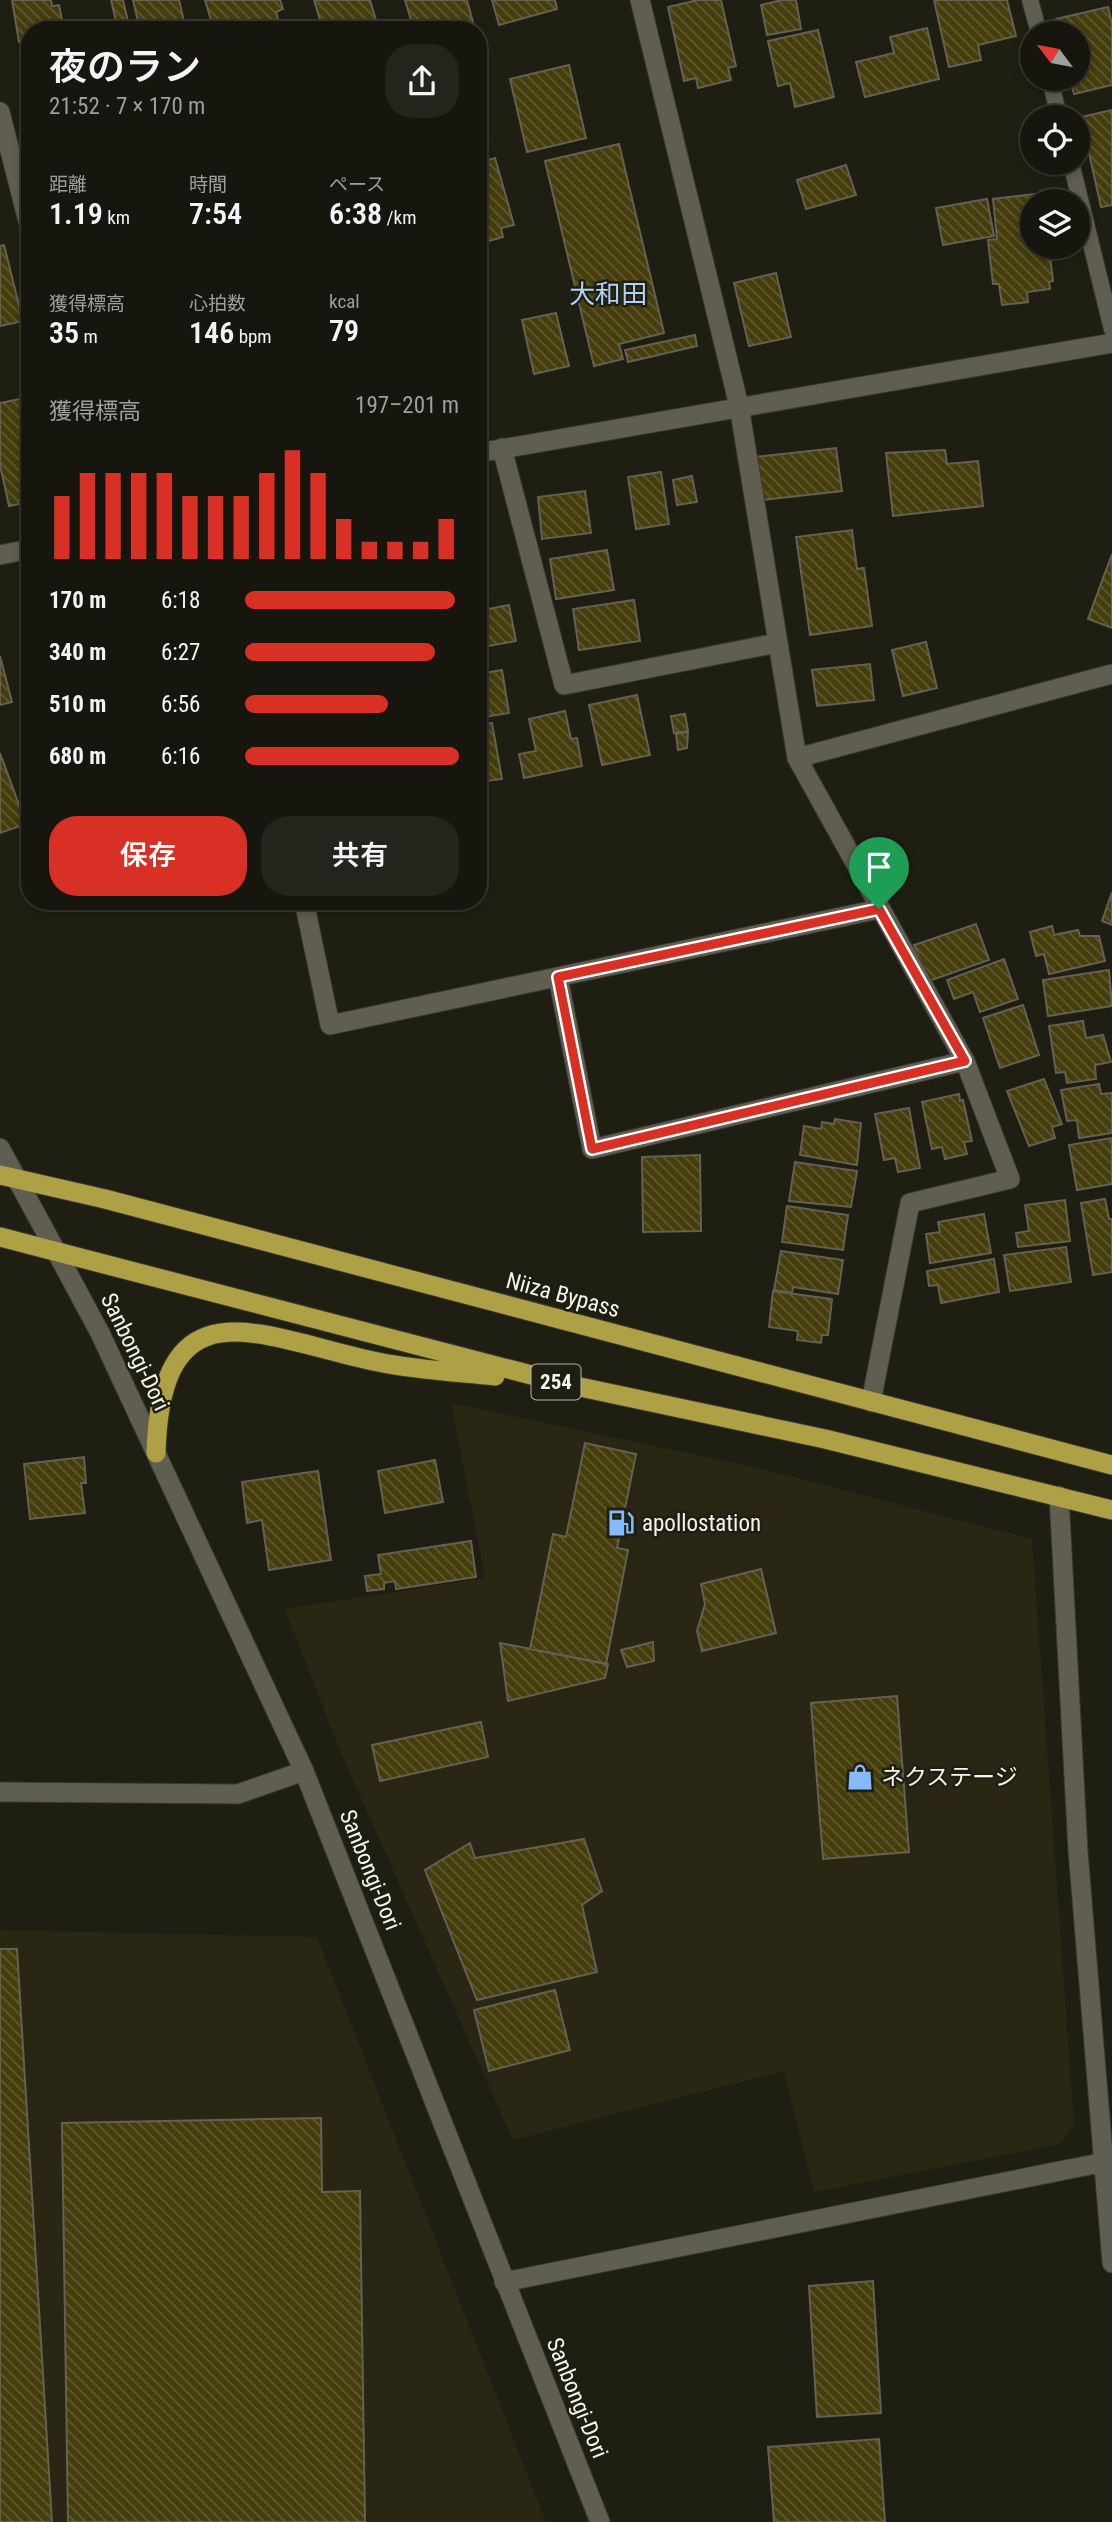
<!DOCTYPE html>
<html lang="ja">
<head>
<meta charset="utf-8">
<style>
	body { margin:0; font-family:"Roboto Condensed","Noto Sans JP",sans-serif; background:#24231c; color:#f1f3f6; height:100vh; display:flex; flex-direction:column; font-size:26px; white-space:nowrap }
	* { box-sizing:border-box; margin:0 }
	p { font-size:23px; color:#9e9f9e }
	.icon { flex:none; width:38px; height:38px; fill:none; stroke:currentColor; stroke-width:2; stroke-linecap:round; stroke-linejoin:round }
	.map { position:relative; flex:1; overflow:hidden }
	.panel { position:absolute; left:21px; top:21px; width:466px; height:889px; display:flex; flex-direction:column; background:#17160e; border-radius:28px; box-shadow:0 4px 10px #0003,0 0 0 2px #36352e }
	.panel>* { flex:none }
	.needle { width:46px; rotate:302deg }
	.buttons { position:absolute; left:1020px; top:21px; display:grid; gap:14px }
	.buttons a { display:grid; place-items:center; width:70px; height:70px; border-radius:50%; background:#17160e; box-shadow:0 4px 10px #0003,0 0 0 2px #36352e; font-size:35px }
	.pin { position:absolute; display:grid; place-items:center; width:60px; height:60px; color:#fff; margin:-72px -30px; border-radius:50% 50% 50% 0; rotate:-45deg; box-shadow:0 0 7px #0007 }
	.pin .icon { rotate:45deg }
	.round { display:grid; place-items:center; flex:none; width:74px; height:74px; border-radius:28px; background:#24231c }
	.summary { display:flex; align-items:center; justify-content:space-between; height:119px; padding:0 28px }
	h1 { font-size:38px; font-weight:600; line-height:52px }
	.metrics { display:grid; grid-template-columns:repeat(3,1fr); gap:10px; height:119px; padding:7px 28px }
	.metrics div { display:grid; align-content:center }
	.metrics b { font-size:30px; font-weight:600 }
	.metrics small { font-size:19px; font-weight:400 }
	.metrics p { font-size:19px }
	.chart { height:196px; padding:14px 28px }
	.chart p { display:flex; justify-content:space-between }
	.chart svg { width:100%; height:126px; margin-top:7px; stroke:#d93025; stroke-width:6 }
	.button { display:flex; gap:14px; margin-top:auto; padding:14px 28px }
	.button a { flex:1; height:80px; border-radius:28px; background:#d93025; color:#fff; font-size:28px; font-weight:600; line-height:80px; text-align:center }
	.button a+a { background:#24231c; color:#f1f3f6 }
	ul { padding:0 28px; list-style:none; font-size:23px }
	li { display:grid; grid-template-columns:112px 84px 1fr; align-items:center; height:52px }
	li i { height:18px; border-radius:9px; background:#d93025 }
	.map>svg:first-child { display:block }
</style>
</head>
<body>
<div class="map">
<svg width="1112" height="2522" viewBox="0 0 1112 2522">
	<defs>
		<pattern id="building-back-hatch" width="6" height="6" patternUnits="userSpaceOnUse" patternTransform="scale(1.75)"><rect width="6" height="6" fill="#453d0b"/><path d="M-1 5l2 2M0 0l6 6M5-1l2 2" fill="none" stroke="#605a2f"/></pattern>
	</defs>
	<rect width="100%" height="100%" fill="#1f1e12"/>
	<!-- built -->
	<path fill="#292614" d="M451 1403 758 1468 1032 1539 1074 2125 1061 2144 814 2192 784 2071 513 2140 338 1746 285 1609 485 1578Z
		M0 1930 317 1937 546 2522H0Z"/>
	<!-- building -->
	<path fill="url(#building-back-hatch)" stroke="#636154" stroke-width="2" d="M12 0H51L52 6 59 5 62 20 54 21 56 30H30V40L19 42Z
		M111 0H123L130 30H118Z
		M133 0H179L186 30H140Z
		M205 0H280L283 9 276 12 281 30H214Z
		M314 0H370L379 30H323Z
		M405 0H467L475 30H414Z
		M492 0H555L557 9 499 25Z
		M698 0H721L736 66 728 68 731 80 698 88 696 78 684 81 668 7Z
		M782 0H796L801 29 767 35 761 5Z
		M934 0H1007L1016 36 978 45 981 60 949 67Z
		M1108 7 1112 24V85L1074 94 1070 79H1078V33H1060L1056 19Z
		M927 28 939 79 865 97 856 62 894 53 890 37Z
		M818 30 834 97 795 107 790 83 778 86 768 41Z
		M569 65 586 138 527 152 510 79Z
		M478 103 488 136 478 139Z
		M1112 110V205L1101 207 1081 117Z
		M619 144 664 333 619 344 623 359 594 366 545 161Z
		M495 158 514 225 501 228 503 237 478 244V163Z
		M846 165 856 195 806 209 797 180Z
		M1051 192 1052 201H1032V247H1049L1053 281 1049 282 1050 289 1027 292 1028 302 1002 305 999 284H993L988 240 997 239 993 199Z
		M987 199 994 236 943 245 936 208Z
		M4 245 23 321 0 326V246Z
		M776 273 791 337 749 346 734 283Z
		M556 313 569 366 534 374 522 320Z
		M695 335 697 346 628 362 625 350Z
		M30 397V502L9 506 0 465V403Z
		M836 448 842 491 761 500 755 457Z
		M945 450 947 464 978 461 983 506 893 516 886 453Z
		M661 472 669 524 636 529 628 477Z
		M692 476 697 502 677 505 673 480Z
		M585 491 591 533 542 539 538 497Z
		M852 530 857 569 864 568 872 626 810 635 796 537Z
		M607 550 614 590 556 599 550 559Z
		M1112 554V628L1088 619Z
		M482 569 488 597 478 599V570Z
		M634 600 640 641 579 650 573 609Z
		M509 605 516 641 478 648V611Z
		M926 642 937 688 903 696 892 650Z
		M0 656 12 702 0 705Z
		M870 664 874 700 817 706 812 670Z
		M502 670 509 713 478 718V674Z
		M637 695 650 755 602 765 589 705Z
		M565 711 571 739 577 738 582 766 524 778 519 754 536 751 529 719Z
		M685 714 688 731 674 733 671 716Z
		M492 723 502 779 478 782V725Z
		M688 732 687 748 678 750 676 734Z
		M0 753 26 824 0 833Z
		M1112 892V925L1102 921Z
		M976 924 989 960 929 981 914 945Z
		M1052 926 1054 935 1078 930 1080 936H1099L1105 961 1049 974 1044 954 1036 956 1030 932Z
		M1004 959 1018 999 980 1012 973 992 954 999 947 980Z
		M1109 970 1112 1006 1048 1016 1043 980Z
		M1023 1005 1039 1055 1000 1068 983 1018Z
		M1083 1021 1086 1038 1103 1035 1111 1062 1095 1065 1096 1079 1067 1083 1065 1072 1056 1073 1049 1026Z
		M1044 1079 1062 1124 1052 1127 1055 1138 1029 1146 1007 1091Z
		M1099 1084 1101 1094 1112 1093V1133L1079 1138 1077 1120 1067 1121 1061 1090Z
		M959 1094 960 1101 963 1100 972 1141 964 1142 967 1154 945 1159 942 1147 932 1149 922 1102Z
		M909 1108 920 1168 898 1172 895 1158 884 1160 875 1114Z
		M835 1119 861 1123 857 1165 800 1155 804 1126 821 1129 822 1122 834 1124Z
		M1112 1138V1184L1077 1190 1069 1145Z
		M700 1155 701 1231 643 1232 642 1157Z
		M795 1162 857 1171 851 1207 789 1201Z
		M1105 1199 1109 1219H1112V1272L1093 1275 1081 1203Z
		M1065 1200 1070 1241 1018 1247 1016 1233 1029 1231 1025 1205Z
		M787 1206 848 1215 843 1250 782 1242Z
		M984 1214 991 1253 930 1263 926 1234 940 1232 938 1222Z
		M1066 1247 1071 1282 1010 1291 1004 1255Z
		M781 1251 843 1260 838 1294 793 1287 792 1293 774 1290Z
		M994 1259 999 1292 941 1303 938 1285 929 1286 927 1271Z
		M773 1291 832 1299 828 1335H822L821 1343 797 1340 798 1331 769 1327Z
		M585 1443 636 1454 617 1548 628 1550 606 1664 530 1649 553 1534 566 1537Z
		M84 1457 86 1483H81L85 1513 30 1519 24 1464Z
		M435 1460 443 1502 385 1513 378 1471Z
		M318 1471 331 1560 269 1570 262 1520 247 1523 242 1482Z
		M471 1541 476 1577 396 1589 395 1581 384 1583V1589L367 1591 365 1576 381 1574 378 1555Z
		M761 1569 776 1633 702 1651 697 1631 705 1604 701 1584Z
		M653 1642 654 1661 627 1667 621 1650Z
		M500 1643 608 1664 605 1678 508 1701Z
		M897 1696 909 1852 823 1859 811 1703Z
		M481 1722 488 1757 380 1781 372 1745Z
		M584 1839 602 1891 582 1905 597 1972 477 2000 425 1870 470 1843 475 1858Z
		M0 1949H17L52 2522H0Z
		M555 1990 570 2050 489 2071 474 2010Z
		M321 2118 322 2192 360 2191 365 2522H68L62 2123Z
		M873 2281 881 2413 817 2417 809 2286Z
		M879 2439 885 2522H774L768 2447Z"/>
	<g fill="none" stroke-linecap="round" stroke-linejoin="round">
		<!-- service casing -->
		<g stroke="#383730" stroke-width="18">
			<path id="service" d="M1030 0 1039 33
				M1050 79 1059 117
				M1071 163 1112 329"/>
		</g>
		<!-- minor casing -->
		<g stroke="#383730" stroke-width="21">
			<path id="minor" d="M640 0 739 406 797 758 965 1061 1010 1179 910 1203 871 1402
				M0 112 30 229
				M502 448 564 685 777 643
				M478 453 1112 343
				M0 555 30 549
				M797 758 1112 674
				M304 901 330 1025 879 909
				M558 977 592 1149 965 1061
				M1059 1496 1078 1851 1112 2263
				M0 1792 238 1794 304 1771
				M504 2282 1105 2162"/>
		</g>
		<!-- tertiary casing -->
		<g stroke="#383730" stroke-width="21">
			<path id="tertiary" d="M57 1253 100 1333 304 1771 600 2522"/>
		</g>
		<!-- secondary casing -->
		<g stroke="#383730" stroke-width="21">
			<path id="secondary" d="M0 1148 57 1253"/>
		</g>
		<!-- trunk casing -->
		<g stroke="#383730" stroke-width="21">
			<path id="trunk" d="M0 1175 105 1199 1112 1465
				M0 1237 566 1384 825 1439 1112 1510
				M156 1453C161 1277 262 1338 378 1362 416 1370 457 1372 495 1376"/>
		</g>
		<!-- service -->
		<use href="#service" stroke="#605e51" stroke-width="16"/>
		<!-- minor -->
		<use href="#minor" stroke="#605e51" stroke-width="19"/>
		<!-- tertiary -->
		<use href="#tertiary" stroke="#605e51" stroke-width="19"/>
		<!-- secondary -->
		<use href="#secondary" stroke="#605e51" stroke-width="19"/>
		<!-- trunk -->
		<use href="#trunk" stroke="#aea045" stroke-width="19"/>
	</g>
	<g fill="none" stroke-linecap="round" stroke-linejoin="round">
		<!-- route casing -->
		<g stroke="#fff" stroke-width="14">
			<path id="route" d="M879 909 965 1061 592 1149 558 977Z"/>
		</g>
		<!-- route -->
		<use href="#route" stroke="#d93025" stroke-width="9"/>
	</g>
	<!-- icons -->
	<defs>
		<g id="fuel-bare" transform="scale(2.1)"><path d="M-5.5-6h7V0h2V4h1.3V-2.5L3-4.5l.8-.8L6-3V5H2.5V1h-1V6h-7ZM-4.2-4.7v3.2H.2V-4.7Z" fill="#86bbfb" stroke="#1f1e12" stroke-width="2.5" paint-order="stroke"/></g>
		<g id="shop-bare" transform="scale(2.1)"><path d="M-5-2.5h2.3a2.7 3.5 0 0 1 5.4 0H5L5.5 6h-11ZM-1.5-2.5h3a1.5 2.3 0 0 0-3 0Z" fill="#86bbfb" stroke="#1f1e12" stroke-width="2.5" paint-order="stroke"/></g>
	</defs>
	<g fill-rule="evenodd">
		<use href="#fuel-bare" x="621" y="1523"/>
		<use href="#shop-bare" x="860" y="1777"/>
	</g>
	<g text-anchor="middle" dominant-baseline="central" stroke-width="5" stroke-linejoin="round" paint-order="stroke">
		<!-- shield labels -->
		<rect fill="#1f1e12" stroke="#b6b4ab" stroke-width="2" x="531.5" y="1364.5" width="49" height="35" rx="5"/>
		<g font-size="21" font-weight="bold" fill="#f6f5ed">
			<text x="556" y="1382">254</text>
		</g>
		<!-- street labels -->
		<g font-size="23" fill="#f6f5ed" stroke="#1f1e12">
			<text transform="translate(563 1295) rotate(15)">Niiza Bypass</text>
			<text transform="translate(135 1352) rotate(64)">Sanbongi-Dori</text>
			<text transform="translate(370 1870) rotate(68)">Sanbongi-Dori</text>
			<text transform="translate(577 2398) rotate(68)">Sanbongi-Dori</text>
		</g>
		<!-- poi labels -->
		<g font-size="23" fill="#f6f5ed" stroke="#1f1e12" text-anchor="start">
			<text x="642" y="1523">apollostation</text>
			<text x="881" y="1777">ネクステージ</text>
		</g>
		<!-- quarter labels -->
		<g font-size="26" fill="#b3d0f5" stroke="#1f1e12">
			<text x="608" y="294">大和田</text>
		</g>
	</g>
</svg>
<div class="buttons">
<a><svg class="needle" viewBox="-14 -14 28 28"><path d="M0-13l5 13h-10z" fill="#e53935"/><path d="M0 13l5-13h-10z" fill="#9e9f9e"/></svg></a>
<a><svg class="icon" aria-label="locate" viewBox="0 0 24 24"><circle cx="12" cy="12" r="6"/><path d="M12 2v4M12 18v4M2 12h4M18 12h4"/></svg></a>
<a><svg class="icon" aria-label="layers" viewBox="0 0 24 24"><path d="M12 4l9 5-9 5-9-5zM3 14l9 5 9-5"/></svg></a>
</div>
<div class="pin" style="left:879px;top:909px;background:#1e9e55"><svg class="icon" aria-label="arrive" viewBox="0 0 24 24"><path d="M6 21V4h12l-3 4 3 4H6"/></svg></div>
<section class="panel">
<div class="summary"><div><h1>夜のラン</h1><p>21:52 · 7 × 170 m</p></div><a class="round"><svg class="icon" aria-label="share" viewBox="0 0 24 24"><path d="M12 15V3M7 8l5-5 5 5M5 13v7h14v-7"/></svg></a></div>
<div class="metrics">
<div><p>距離</p><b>1.19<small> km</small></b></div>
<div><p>時間</p><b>7:54</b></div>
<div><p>ペース</p><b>6:38<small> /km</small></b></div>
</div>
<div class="metrics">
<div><p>獲得標高</p><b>35<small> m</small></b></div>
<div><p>心拍数</p><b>146<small> bpm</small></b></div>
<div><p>kcal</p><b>79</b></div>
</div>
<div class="chart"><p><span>獲得標高</span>197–201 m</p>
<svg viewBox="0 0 160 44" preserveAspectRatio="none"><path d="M5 44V22M15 44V14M25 44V14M35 44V14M45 44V14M55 44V22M65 44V22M75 44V22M85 44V14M95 44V6M105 44V14M115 44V30M125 44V38M135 44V38M145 44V38M155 44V30"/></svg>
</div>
<ul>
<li><b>170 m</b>6:18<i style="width:98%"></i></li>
<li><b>340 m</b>6:27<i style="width:89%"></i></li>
<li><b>510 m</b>6:56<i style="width:67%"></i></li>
<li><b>680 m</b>6:16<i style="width:100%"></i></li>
</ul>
<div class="button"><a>保存</a><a>共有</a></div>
</section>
</div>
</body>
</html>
